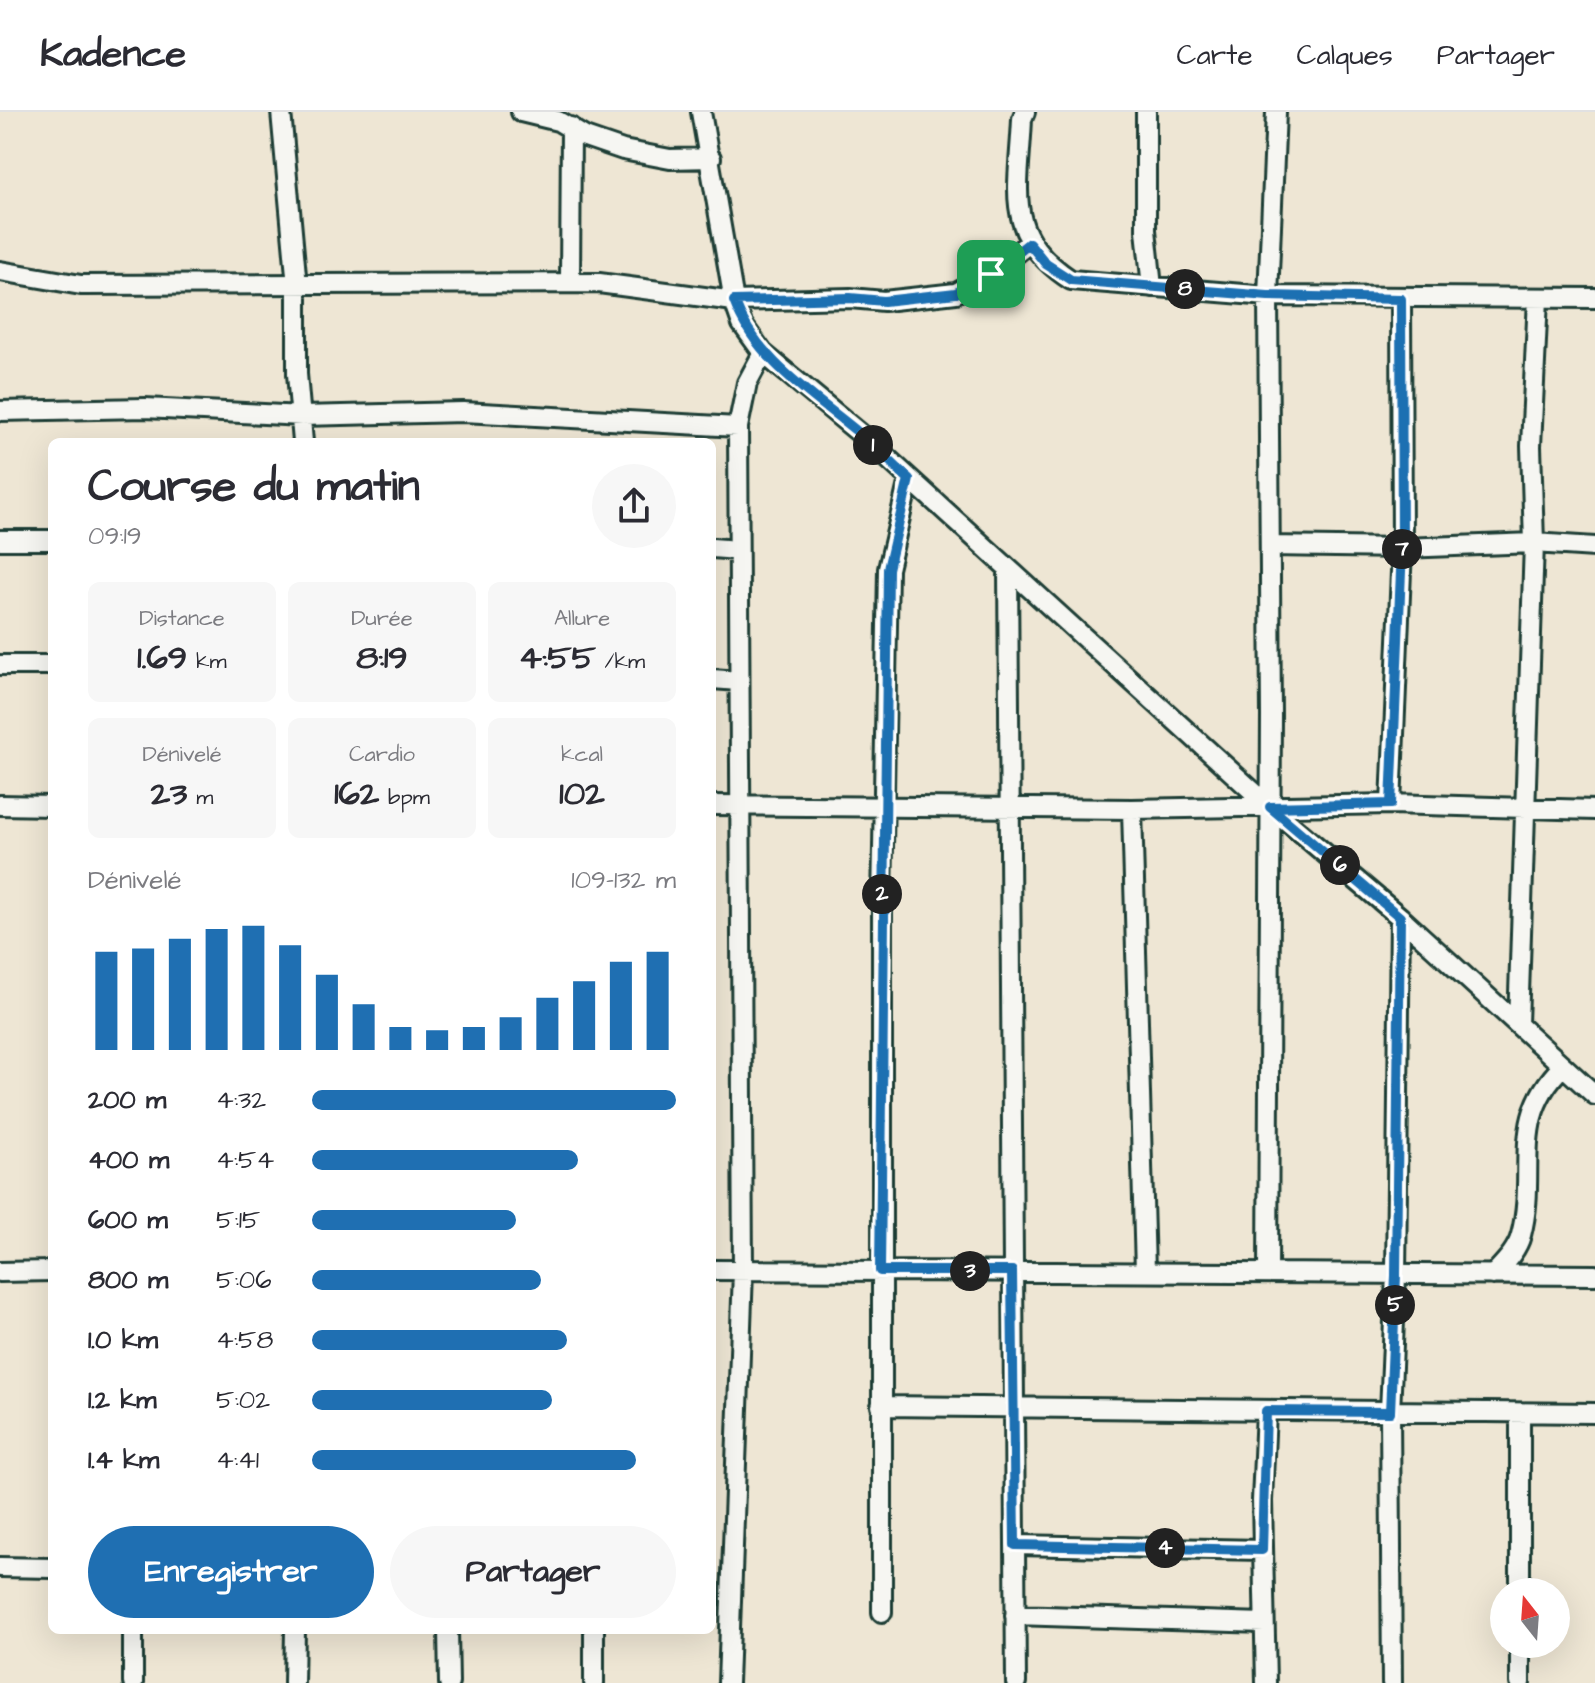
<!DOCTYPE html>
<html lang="fr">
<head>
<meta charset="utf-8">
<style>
	body { margin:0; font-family:"Architects Daughter",sans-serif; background:#f7f7f7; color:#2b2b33; height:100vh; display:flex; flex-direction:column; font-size:30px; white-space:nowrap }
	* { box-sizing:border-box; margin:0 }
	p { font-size:26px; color:#7c7c81 }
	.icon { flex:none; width:44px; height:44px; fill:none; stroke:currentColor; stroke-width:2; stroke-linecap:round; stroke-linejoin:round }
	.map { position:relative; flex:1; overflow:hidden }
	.sheet { position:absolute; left:48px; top:326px; width:668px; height:1196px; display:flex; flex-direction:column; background:#fff; border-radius:12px; box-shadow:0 8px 32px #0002 }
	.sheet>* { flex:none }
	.needle { width:52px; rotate:343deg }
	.controls { position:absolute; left:1490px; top:1466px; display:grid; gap:16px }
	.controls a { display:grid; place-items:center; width:80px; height:80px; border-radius:50%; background:#fff; box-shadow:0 8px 32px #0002; font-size:40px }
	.pin { position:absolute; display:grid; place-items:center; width:68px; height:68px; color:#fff; margin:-34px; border-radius:16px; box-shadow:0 4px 12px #0006 }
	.km { position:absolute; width:40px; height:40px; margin:-20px; border-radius:50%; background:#222; color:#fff; font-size:22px; line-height:40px; text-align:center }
	.round { display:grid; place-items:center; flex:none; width:84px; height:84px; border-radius:42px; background:#f7f7f7 }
	.summary { display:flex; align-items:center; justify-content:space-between; height:136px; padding:0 40px }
	h1 { font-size:44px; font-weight:700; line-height:60px }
	.figures { display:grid; grid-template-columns:repeat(3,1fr); gap:12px; height:136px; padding:8px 40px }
	.figures div { display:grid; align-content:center; border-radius:12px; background:#f7f7f7; text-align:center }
	.figures b { font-size:34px; font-weight:700 }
	.figures small { font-size:22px; font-weight:400 }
	.figures p { font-size:22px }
	.chart { height:224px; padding:16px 40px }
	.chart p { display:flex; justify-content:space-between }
	.chart svg { width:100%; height:144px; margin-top:8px; stroke:#1f6fb2; stroke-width:6 }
	.action { display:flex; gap:16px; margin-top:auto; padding:16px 40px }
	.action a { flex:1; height:92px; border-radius:48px; background:#1f6fb2; color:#fff; font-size:32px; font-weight:700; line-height:92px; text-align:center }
	.action a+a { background:#f7f7f7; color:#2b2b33 }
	ul { padding:0 40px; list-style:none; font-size:26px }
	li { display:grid; grid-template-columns:128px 96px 1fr; align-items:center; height:60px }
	li i { height:20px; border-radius:10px; background:#1f6fb2 }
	header { display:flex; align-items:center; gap:48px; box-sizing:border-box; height:112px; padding:0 40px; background:#fff; border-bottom:2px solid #e1e1e2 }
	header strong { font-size:38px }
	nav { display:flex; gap:44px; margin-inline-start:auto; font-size:28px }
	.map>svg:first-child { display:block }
</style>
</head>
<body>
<header>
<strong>Kadence</strong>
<nav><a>Carte</a><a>Calques</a><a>Partager</a></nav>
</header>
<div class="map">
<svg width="1595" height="1571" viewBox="0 0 1595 1571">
	<rect width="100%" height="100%" fill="#eee6d4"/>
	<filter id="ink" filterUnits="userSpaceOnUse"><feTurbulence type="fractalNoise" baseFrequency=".0125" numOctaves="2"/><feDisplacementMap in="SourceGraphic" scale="16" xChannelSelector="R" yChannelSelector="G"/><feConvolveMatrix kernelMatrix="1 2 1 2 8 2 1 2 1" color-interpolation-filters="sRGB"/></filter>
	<g filter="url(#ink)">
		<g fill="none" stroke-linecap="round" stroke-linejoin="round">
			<!-- street casing -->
			<g stroke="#1f3d34" stroke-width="24">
				<path id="street" d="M281 0 297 174V262L303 330
					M521 0 558 9 585 25 623 38 670 47 711 46
					M701 0 734 189 742 212 763 241 862 323 1270 695 1400 805 1595 983
					M1025 0 1022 7C1019 79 1002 123 1071 168L1268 184 1595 186
					M1146 0V118L1152 175
					M0 159 81 173 599 171 734 189 850 186 884 189 956 181 991 162 1029 131
					M570 171 571 15
					M0 299 145 296 302 304 463 300 738 315
					M0 428H52
					M1270 434 1402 436 1534 431 1595 435
					M712 436 738 438
					M1008 457 1016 1571
					M0 553H52
					M712 567 739 569
					M1391 692 1402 436 1401 187
					M0 693 52 694
					M712 693 1132 697 1391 692 1595 698
					M1132 697 1145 1159
					M1518 912 1534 431 1531 334 1538 186
					M712 1158 1595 1163
					M0 1160 52 1159
					M1268 1161 1271 604 1268 184 1276 0
					M1493 1163C1504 1151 1517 1139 1521 1123 1538 1059 1508 1007 1563 954
					M881 1294 1595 1301
					M1015 1433 1262 1438
					M0 1455 52 1456
					M1520 1480V1301
					M882 1500V791L888 457 909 367
					M1015 1503 1264 1511
					M448 1518 449 1571
					M594 1518V1571
					M133 1571V1518
					M294 1571 295 1518
					M728 1571 743 1159 738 315 747 271 763 241
					M1266 1571 1262 1389 1266 1299
					M1392 1571 1390 1300 1396 1163 1400 805
					M1520 1571V1532"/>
			</g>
			<!-- street -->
			<use href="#street" stroke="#f6f6f2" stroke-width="18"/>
		</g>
	</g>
	<g fill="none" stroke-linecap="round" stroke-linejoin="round" filter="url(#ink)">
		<!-- route casing -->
		<g stroke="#fff" stroke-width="16">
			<path id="route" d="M1029 131 1046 152 1071 168 1268 184 1401 187 1402 436 1391 692 1270 695 1400 805 1396 1163 1390 1300 1266 1299 1262 1438 1015 1433 1012 1159H880L888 457 909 367C892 352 877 335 859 321 812 282 756 248 734 189L850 186 884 189 956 181 991 162Z"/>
		</g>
		<!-- route -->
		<use href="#route" stroke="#1f6fb2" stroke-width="10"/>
	</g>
</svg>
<div class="controls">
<a><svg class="needle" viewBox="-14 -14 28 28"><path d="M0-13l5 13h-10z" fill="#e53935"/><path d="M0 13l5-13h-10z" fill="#7c7c81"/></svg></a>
</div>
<div class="pin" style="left:991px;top:162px;background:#1e9e55"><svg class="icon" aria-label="arrive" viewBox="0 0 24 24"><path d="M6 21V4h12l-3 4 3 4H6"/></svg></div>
<b class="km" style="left:873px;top:333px">1</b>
<b class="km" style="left:882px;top:782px">2</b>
<b class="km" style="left:970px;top:1159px">3</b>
<b class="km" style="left:1165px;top:1436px">4</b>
<b class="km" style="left:1395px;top:1193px">5</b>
<b class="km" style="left:1340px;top:753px">6</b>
<b class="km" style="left:1402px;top:437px">7</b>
<b class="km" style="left:1185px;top:177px">8</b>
<section class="sheet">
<div class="summary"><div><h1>Course du matin</h1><p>09:19</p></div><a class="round"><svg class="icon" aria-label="share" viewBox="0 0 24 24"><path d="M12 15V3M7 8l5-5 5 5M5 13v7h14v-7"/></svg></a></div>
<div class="figures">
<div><p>Distance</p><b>1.69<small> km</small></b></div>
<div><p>Durée</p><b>8:19</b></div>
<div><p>Allure</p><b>4:55<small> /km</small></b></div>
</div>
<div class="figures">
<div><p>Dénivelé</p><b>23<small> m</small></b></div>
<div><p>Cardio</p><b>162<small> bpm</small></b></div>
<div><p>kcal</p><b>102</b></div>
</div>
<div class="chart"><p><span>Dénivelé</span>109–132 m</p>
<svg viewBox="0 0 160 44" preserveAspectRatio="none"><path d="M5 44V14M15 44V13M25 44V10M35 44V7M45 44V6M55 44V12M65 44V21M75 44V30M85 44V37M95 44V38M105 44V37M115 44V34M125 44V28M135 44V23M145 44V17M155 44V14"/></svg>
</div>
<ul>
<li><b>200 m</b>4:32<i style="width:100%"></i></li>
<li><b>400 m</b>4:54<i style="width:73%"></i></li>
<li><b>600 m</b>5:15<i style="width:56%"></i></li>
<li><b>800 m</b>5:06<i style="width:63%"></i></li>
<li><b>1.0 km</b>4:58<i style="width:70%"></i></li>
<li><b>1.2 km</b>5:02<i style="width:66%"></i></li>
<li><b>1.4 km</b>4:41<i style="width:89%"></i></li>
</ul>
<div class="action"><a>Enregistrer</a><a>Partager</a></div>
</section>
</div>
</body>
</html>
